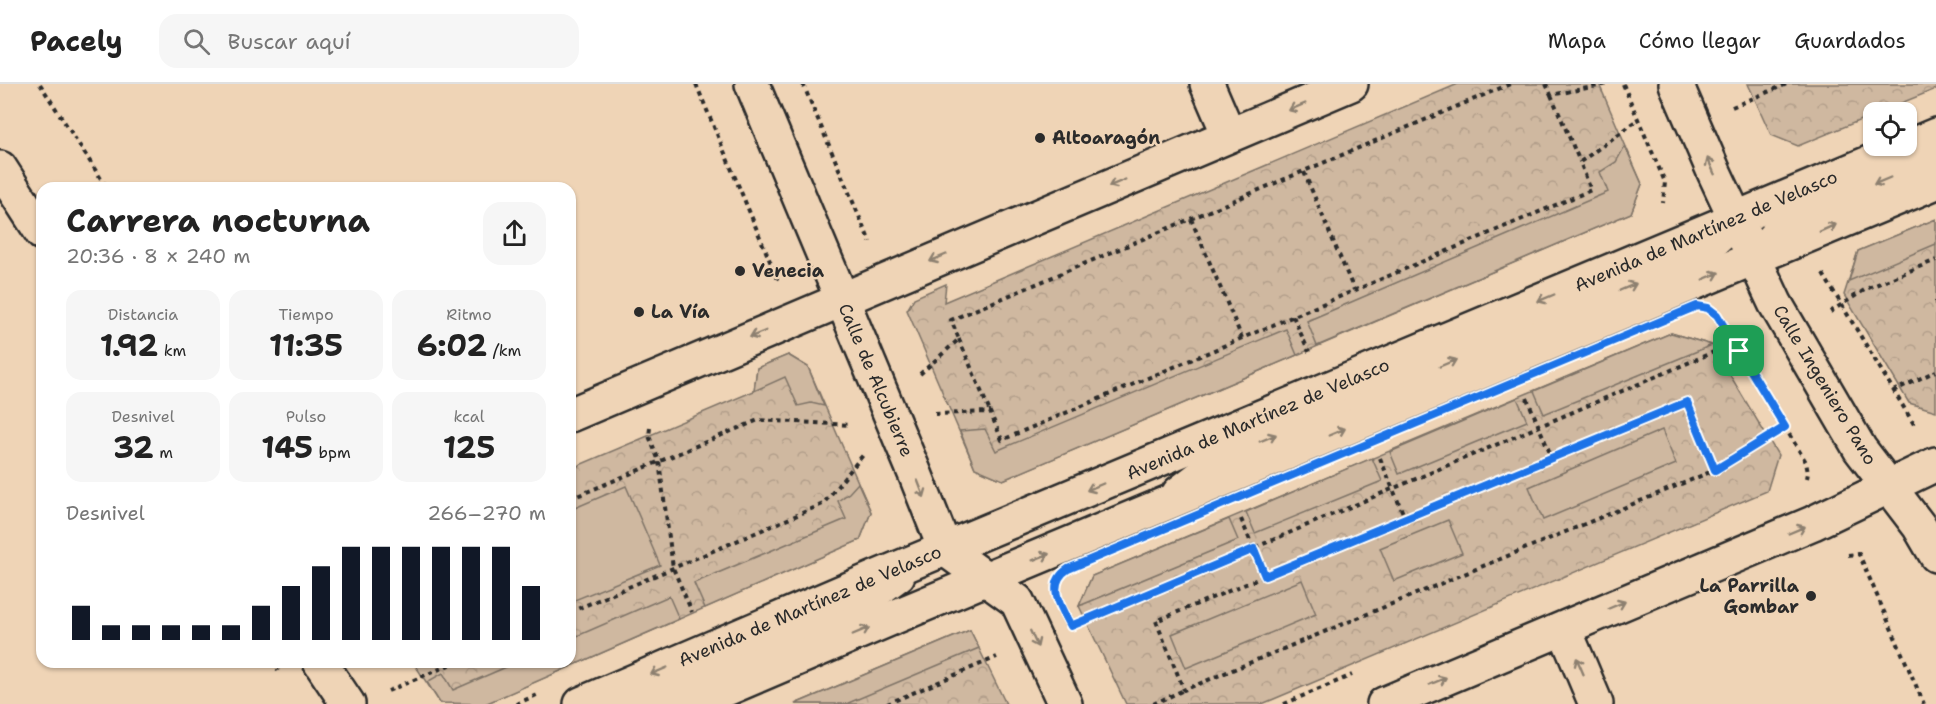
<!DOCTYPE html>
<html lang="es">
<head>
<meta charset="utf-8">
<style>
	body { margin:0; font-family:"Shantell Sans",sans-serif; background:#f6f6f6; color:#222; height:100vh; display:flex; flex-direction:column; font-size:22px; white-space:nowrap }
	* { box-sizing:border-box; margin:0 }
	p { font-size:20px; color:#767676 }
	.icon { flex:none; width:33px; height:33px; fill:none; stroke:currentColor; stroke-width:2; stroke-linecap:round; stroke-linejoin:round }
	.map { position:relative; flex:1; overflow:hidden }
	.details { position:absolute; left:36px; top:98px; width:540px; height:486px; display:flex; flex-direction:column; background:#fff; border-radius:18px; box-shadow:0 2px 4px #0004 }
	.details>* { flex:none }
	.fabs { position:absolute; left:1863px; top:18px; display:grid; gap:12px }
	.fabs a { display:grid; place-items:center; width:54px; height:54px; border-radius:12px; background:#fff; box-shadow:0 2px 4px #0004; font-size:30px }
	.pin { position:absolute; display:grid; place-items:center; width:51px; height:51px; color:#fff; margin:-26px; border-radius:12px; box-shadow:0 3px 9px #0006 }
	.round { display:grid; place-items:center; flex:none; width:63px; height:63px; border-radius:18px; background:#f6f6f6 }
	.overview { display:flex; align-items:center; justify-content:space-between; height:102px; padding:0 30px }
	h1 { font-size:33px; font-weight:700; line-height:45px }
	.figures { display:grid; grid-template-columns:repeat(3,1fr); gap:9px; height:102px; padding:6px 30px }
	.figures div { display:grid; align-content:center; border-radius:15px; background:#f6f6f6; text-align:center }
	.figures b { font-size:30px; font-weight:700 }
	.figures small { font-size:16px; font-weight:400 }
	.figures p { font-size:16px }
	.chart { height:168px; padding:12px 30px }
	.chart p { display:flex; justify-content:space-between }
	.chart svg { width:100%; height:108px; margin-top:6px; stroke:#111827; stroke-width:6 }
	header { display:flex; align-items:center; gap:36px; box-sizing:border-box; height:84px; padding:0 30px; background:#fff; border-bottom:2px solid #e0e0e0 }
	header strong { font-size:28px }
	nav { display:flex; gap:33px; margin-inline-start:auto; font-size:21px }
	.search { width:420px; height:54px; background:#f6f6f6; display:flex; align-items:center; gap:15px; box-sizing:border-box; padding:0 21px; border-radius:18px; color:#767676; font-size:22px }
	.map>svg:first-child { display:block }
</style>
</head>
<body>
<header>
<strong>Pacely</strong>
<div class="search"><svg class="icon" aria-label="search" viewBox="0 0 24 24"><circle cx="10" cy="10" r="6"/><path d="M15 15l6 6"/></svg>Buscar aquí</div>
<nav><a>Mapa</a><a>Cómo llegar</a><a>Guardados</a></nav>
</header>
<div class="map">
<svg width="1936" height="620" viewBox="0 0 1936 620">
	<defs>
		<pattern id="park-crowns" width="20" height="18" patternUnits="userSpaceOnUse" patternTransform="scale(1.5)"><rect width="20" height="18" fill="#cfb8a0"/><path d="M2 6a3 3 0 1 1 6 0M12 15a3 3 0 1 1 6 0" fill="none" stroke="#b29e8a"/></pattern>
	</defs>
	<rect width="100%" height="100%" fill="#efd4b6"/>
	<filter id="ink" filterUnits="userSpaceOnUse"><feTurbulence type="fractalNoise" baseFrequency=".0167" numOctaves="2"/><feDisplacementMap in="SourceGraphic" scale="12" xChannelSelector="R" yChannelSelector="G"/><feConvolveMatrix kernelMatrix="1 2 1 2 8 2 1 2 1" color-interpolation-filters="sRGB"/></filter>
	<g filter="url(#ink)">
		<!-- park -->
		<path fill="url(#park-crowns)" stroke="#7d7266" stroke-width="1.5" d="M1458 0H1599L1642 100 1631 129 1003 396 975 384 907 226 914 214 946 200 944 218Z
			M1748 0H1936V5L1879 28H1874L1873 31 1798 62 1771 51Z
			M1936 135V327L1909 319 1844 211 1858 167Z
			M1671 249 1712 261 1778 371 1767 407 1262 620H1126L1079 522 1092 492Z
			M788 271 808 283 871 428 860 456 485 620 440 619 413 578H570V385L754 307 757 284Z
			M970 546 1006 620H795Z"/>
		<!-- garden -->
		<path fill="#cfb8a0" stroke="#7d7266" stroke-width="1.5" d="M1625 62 1642 100 1631 129 1317 262 1307 237 1608 108 1600 88 1616 78Z
			M1936 135V160L1849 197 1858 167Z
			M1286 245 1297 271 1003 396 975 384 960 347 985 345 996 367Z
			M1671 249 1712 261 1544 330 1534 307Z
			M788 271 808 283 824 322 811 319 798 322 785 293 754 307 757 284Z
			M1517 314 1527 337 1399 390 1390 368Z
			M1662 346 1676 380 1543 436 1529 403Z
			M1372 374 1382 397 1255 449 1246 428Z
			M858 399 871 428 860 456 705 524 694 499 846 435 838 417 849 409Z
			M626 402 660 481 570 518V426Z
			M1229 435 1238 456 1079 522 1092 492Z
			M1448 436 1462 469 1394 497 1380 464Z
			M1302 496 1316 530 1186 584 1172 550Z
			M669 512 679 535 485 620 440 619 427 598 443 589 453 606 518 578H570V555Z
			M970 546 979 564 846 620H795Z"/>
		<g fill="none" stroke-linecap="round" stroke-linejoin="round">
			<!-- minor casing -->
			<g stroke="#2b2b2b" stroke-width="38">
				<path id="minor" d="M752 0 916 392 945 465 1017 517 1065 620
					M1207 0 1229 51
					M1676 0 1714 88 1775 219 1860 365 1919 442 1936 471
					M0 84 42 149
					M1754 174 1784 143 1801 131 1936 74
					M570 331 1351 0
					M1179 409 1221 377 1251 361 1677 182C1700 169 1718 155 1736 135
					M1564 544 1596 620
					M320 578 348 620
					M637 620 828 539 858 520 898 491
					M1384 620 1813 439 1936 380"/>
			</g>
			<!-- highway casing -->
			<g stroke="#2b2b2b" stroke-width="38">
				<path id="highway" d="M581 620 875 494 1936 51
					M691 620 892 534 1936 98"/>
			</g>
			<!-- path -->
			<path stroke="#2b2b2b" stroke-width="4" stroke-dasharray="4.5 4.5" stroke-linecap="butt" d="M40 0 107 104
				M696 0 777 194 774 198
				M803 0 870 158
				M1546 0 1551 11 1608 0
				M1623 0 1665 98 1663 119
				M1551 11 1580 78
				M1732 23 1787 0
				M1304 88 1354 206
				M1191 135 1242 254
				M1823 190 1915 342
				M1936 217V221
				M1830 228 1866 205 1936 176
				M1293 232 1309 268
				M1719 235 1806 378 1808 389 1807 394
				M959 255 990 328
				M920 290 959 255 951 236 1510 0
				M1893 307 1936 287
				M1527 314 1552 374
				M935 330 990 328 1002 356 1591 106 1580 78 1638 36
				M650 344 649 352 659 377 673 484 692 528
				M1380 374 1405 434
				M1715 386 1687 318 1156 537 1184 606 1715 386 1785 343
				M570 415 758 336 850 341
				M1241 435 1265 492
				M1848 471 1859 470 1924 620
				M570 528 823 420 863 371
				M1073 541 1716 267 1753 266
				M272 578 278 587
				M388 607 456 578
				M516 620 539 610
				M887 620 997 573
				M1153 620 1184 606
				M1284 620 1352 591"/>
			<!-- minor -->
			<use href="#minor" stroke="#efd4b6" stroke-width="33"/>
			<!-- highway -->
			<use href="#highway" stroke="#efd4b6" stroke-width="33"/>
		</g>
		<!-- one-way arrows -->
		<defs><path id="oneway-shaft" d="M-6 0H5M1.5-3L5.5 0L1.5 3" fill="none" stroke-width="1.6" stroke-linecap="round" stroke-linejoin="round" transform="scale(1.5)"/></defs>
		<g stroke="#8d8070">
			<use href="#oneway-shaft" transform="translate(1297 23) rotate(157)"/>
			<use href="#oneway-shaft" transform="translate(1711 82) rotate(-114)"/>
			<use href="#oneway-shaft" transform="translate(1882 97) rotate(157)"/>
			<use href="#oneway-shaft" transform="translate(1117 99) rotate(157)"/>
			<use href="#oneway-shaft" transform="translate(1828 144) rotate(-24)"/>
			<use href="#oneway-shaft" transform="translate(938 174) rotate(157)"/>
			<use href="#oneway-shaft" transform="translate(1711 192) rotate(-23)"/>
			<use href="#oneway-shaft" transform="translate(1628 203) rotate(-23)"/>
			<use href="#oneway-shaft" transform="translate(1546 214) rotate(157)"/>
			<use href="#oneway-shaft" transform="translate(758 250) rotate(157)"/>
			<use href="#oneway-shaft" transform="translate(1448 279) rotate(-23)"/>
			<use href="#oneway-shaft" transform="translate(1337 348) rotate(-23)"/>
			<use href="#oneway-shaft" transform="translate(1268 354) rotate(-23)"/>
			<use href="#oneway-shaft" transform="translate(1095 403) rotate(157)"/>
			<use href="#oneway-shaft" transform="translate(921 405) rotate(69)"/>
			<use href="#oneway-shaft" transform="translate(1797 446) rotate(-23)"/>
			<use href="#oneway-shaft" transform="translate(1041 473) rotate(-22)"/>
			<use href="#oneway-shaft" transform="translate(1617 521) rotate(-23)"/>
			<use href="#oneway-shaft" transform="translate(861 547) rotate(-23)"/>
			<use href="#oneway-shaft" transform="translate(1034 555) rotate(65)"/>
			<use href="#oneway-shaft" transform="translate(1580 582) rotate(-113)"/>
			<use href="#oneway-shaft" transform="translate(659 587) rotate(157)"/>
			<use href="#oneway-shaft" transform="translate(1438 597) rotate(-23)"/>
		</g>
	</g>
	<g fill="none" stroke-linecap="round" stroke-linejoin="round" filter="url(#ink)">
		<!-- route casing -->
		<g stroke="#fff" stroke-width="12">
			<path id="route" d="M1697 222 1708 224 1717 231 1785 343 1715 386 1687 318 1265 492 1254 465 1071 542C1061 524 1045 500 1068 485Z"/>
		</g>
		<!-- route -->
		<use href="#route" stroke="#1a73e8" stroke-width="8"/>
	</g>
	<!-- markers -->
	<g fill="#2b2b2b" stroke="#efd4b6" stroke-width="2">
		<circle cx="1040" cy="54" r="6"/>
		<circle cx="740" cy="187" r="6"/>
		<circle cx="639" cy="228" r="6"/>
		<circle cx="1811" cy="512" r="6"/>
	</g>
	<g text-anchor="middle" dominant-baseline="central" stroke-width="5" stroke-linejoin="round" paint-order="stroke">
		<!-- poi labels -->
		<g font-size="18" font-weight="bold" fill="#2b2b2b" stroke="#efd4b6" text-anchor="start">
			<text x="1052" y="54">Altoaragón</text>
			<text x="752" y="187">Venecia</text>
			<text x="651" y="228">La Vía</text>
			<text x="1799" y="502" text-anchor="end">La Parrilla<tspan x="1799" dy="21">Gombar</tspan></text>
		</g>
		<!-- street labels -->
		<g font-size="18" fill="#2b2b2b" stroke="#efd4b6">
			<text transform="translate(1706 147) rotate(-23)">Avenida de Martínez de Velasco</text>
			<text transform="translate(876 296) rotate(67)">Calle de Alcubierre</text>
			<text transform="translate(1825 301) rotate(59)">Calle Ingeniero Pano</text>
			<text transform="translate(1258 335) rotate(-23)">Avenida de Martínez de Velasco</text>
			<text transform="translate(810 522) rotate(-23)">Avenida de Martínez de Velasco</text>
		</g>
	</g>
</svg>
<div class="fabs">
<a><svg class="icon" aria-label="locate" viewBox="0 0 24 24"><circle cx="12" cy="12" r="6"/><path d="M12 2v4M12 18v4M2 12h4M18 12h4"/></svg></a>
</div>
<div class="pin" style="left:1739px;top:267px;background:#1e9e55"><svg class="icon" aria-label="arrive" viewBox="0 0 24 24"><path d="M6 21V4h12l-3 4 3 4H6"/></svg></div>
<section class="details">
<div class="overview"><div><h1>Carrera nocturna</h1><p>20:36 · 8 × 240 m</p></div><a class="round"><svg class="icon" aria-label="share" viewBox="0 0 24 24"><path d="M12 15V3M7 8l5-5 5 5M5 13v7h14v-7"/></svg></a></div>
<div class="figures">
<div><p>Distancia</p><b>1.92<small> km</small></b></div>
<div><p>Tiempo</p><b>11:35</b></div>
<div><p>Ritmo</p><b>6:02<small> /km</small></b></div>
</div>
<div class="figures">
<div><p>Desnivel</p><b>32<small> m</small></b></div>
<div><p>Pulso</p><b>145<small> bpm</small></b></div>
<div><p>kcal</p><b>125</b></div>
</div>
<div class="chart"><p><span>Desnivel</span>266–270 m</p>
<svg viewBox="0 0 160 44" preserveAspectRatio="none"><path d="M5 44V30M15 44V38M25 44V38M35 44V38M45 44V38M55 44V38M65 44V30M75 44V22M85 44V14M95 44V6M105 44V6M115 44V6M125 44V6M135 44V6M145 44V6M155 44V22"/></svg>
</div>
</section>
</div>
</body>
</html>
